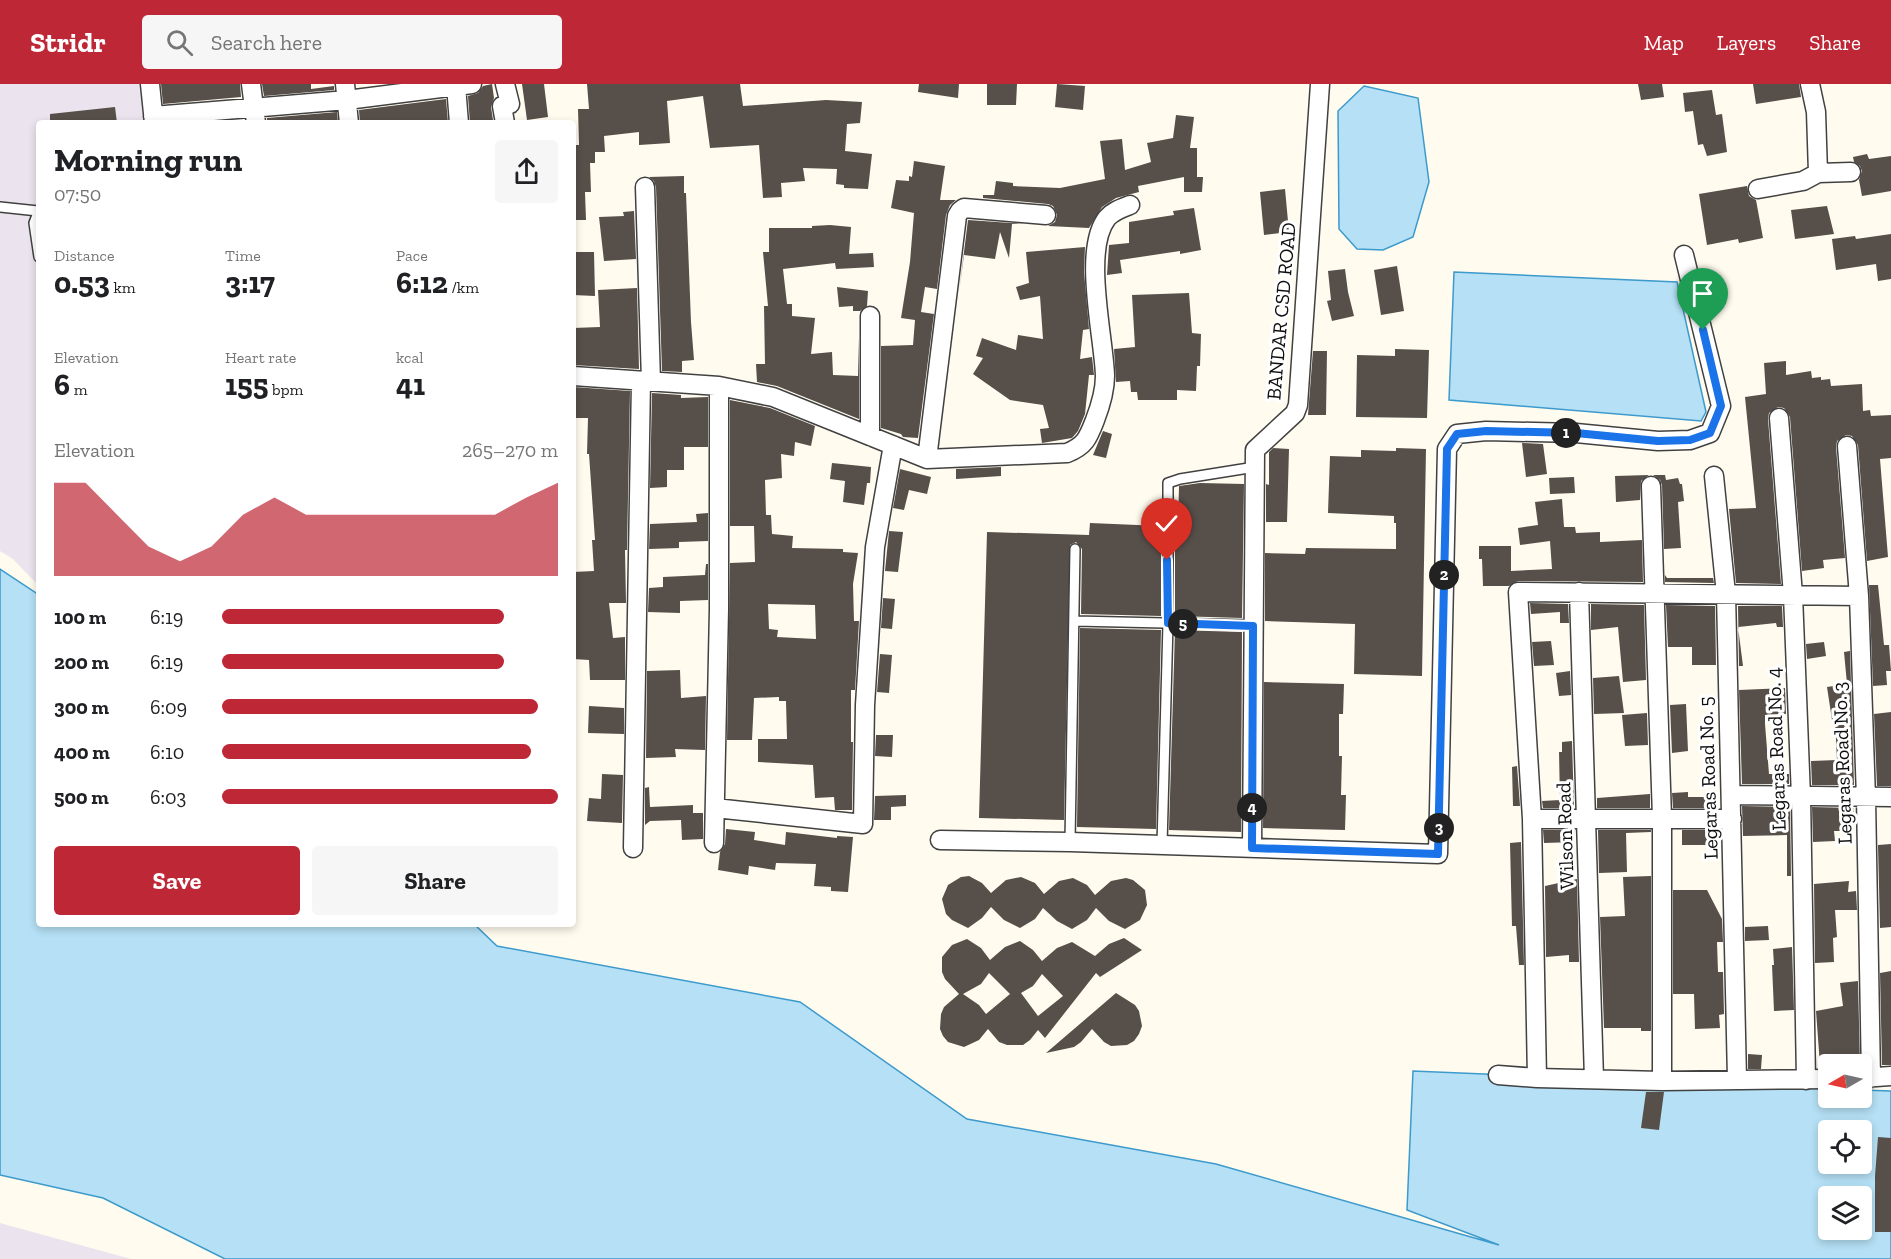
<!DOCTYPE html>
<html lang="en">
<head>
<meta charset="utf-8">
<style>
	body { margin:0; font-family:"Zilla Slab",serif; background:#f6f6f6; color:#202124; height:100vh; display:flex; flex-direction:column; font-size:22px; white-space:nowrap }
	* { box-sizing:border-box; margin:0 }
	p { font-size:20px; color:#757577 }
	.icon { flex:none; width:33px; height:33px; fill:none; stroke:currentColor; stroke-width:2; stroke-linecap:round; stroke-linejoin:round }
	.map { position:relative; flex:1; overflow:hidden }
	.sheet { position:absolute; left:36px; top:36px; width:540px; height:807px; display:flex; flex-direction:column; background:#fff; border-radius:6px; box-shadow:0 3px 9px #0003 }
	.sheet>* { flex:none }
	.needle { width:39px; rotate:261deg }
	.buttons { position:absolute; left:1818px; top:970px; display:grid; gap:12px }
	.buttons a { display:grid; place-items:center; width:54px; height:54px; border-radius:6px; background:#fff; box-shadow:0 3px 9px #0003; font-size:30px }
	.pin { position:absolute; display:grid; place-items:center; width:51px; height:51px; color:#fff; margin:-62px -26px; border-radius:50% 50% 50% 0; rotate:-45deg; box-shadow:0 0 6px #0007 }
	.pin .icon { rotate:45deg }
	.km { position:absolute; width:30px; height:30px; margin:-15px; border-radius:50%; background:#222; color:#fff; font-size:16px; line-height:30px; text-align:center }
	.round { display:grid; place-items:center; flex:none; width:63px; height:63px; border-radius:6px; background:#f6f6f6 }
	.summary { display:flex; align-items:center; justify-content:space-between; height:102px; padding:0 18px }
	h1 { font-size:33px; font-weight:700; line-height:45px }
	.figures { display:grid; grid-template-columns:repeat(3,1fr); gap:9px; height:102px; padding:6px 18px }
	.figures div { display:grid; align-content:center }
	.figures b { font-size:30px; font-weight:700 }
	.figures small { font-size:16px; font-weight:400 }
	.figures p { font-size:16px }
	.chart { height:168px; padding:12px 18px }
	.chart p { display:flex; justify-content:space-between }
	.chart svg { width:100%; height:108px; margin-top:6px; fill:#bd2736; opacity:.7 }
	.cta { display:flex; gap:12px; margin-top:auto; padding:12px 18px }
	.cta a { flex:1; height:69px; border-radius:6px; background:#bd2736; color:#fff; font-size:24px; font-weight:700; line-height:69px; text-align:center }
	.cta a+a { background:#f6f6f6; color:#202124 }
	ul { padding:0 18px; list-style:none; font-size:20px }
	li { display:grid; grid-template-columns:96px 72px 1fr; align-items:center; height:45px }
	li i { height:15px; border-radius:8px; background:#bd2736 }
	header { display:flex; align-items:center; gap:36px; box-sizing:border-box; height:84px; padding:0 30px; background:#bd2736; color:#fff }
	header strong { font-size:28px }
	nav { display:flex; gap:33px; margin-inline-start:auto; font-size:21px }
	.search { width:420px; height:54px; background:#f6f6f6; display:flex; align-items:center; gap:15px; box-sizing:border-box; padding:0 21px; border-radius:6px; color:#757577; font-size:22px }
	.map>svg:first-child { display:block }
</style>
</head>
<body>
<header>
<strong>Stridr</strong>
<div class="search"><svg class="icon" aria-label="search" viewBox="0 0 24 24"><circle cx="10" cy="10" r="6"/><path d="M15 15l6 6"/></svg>Search here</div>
<nav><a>Map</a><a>Layers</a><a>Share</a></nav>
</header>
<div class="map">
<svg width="1891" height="1175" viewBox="0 0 1891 1175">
	<rect width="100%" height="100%" fill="#fffbef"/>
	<!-- industrial -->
	<path fill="#ebe3ed" d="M0 0H148L152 39H39V502L13 475 0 467Z
		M0 1139 131 1175H0Z"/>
	<!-- water -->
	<path fill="#b5e0f5" stroke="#3c9acc" stroke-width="1.5" fill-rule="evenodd" d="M1364 2 1418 14 1429 98 1413 153 1383 166 1357 165 1339 145 1338 27Z
		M1454 188 1677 198 1706 328 1701 337 1449 316Z
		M0 485 39 511V840H474L497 862 800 918 967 1035 1216 1080 1499 1161 1407 1126 1413 987 1828 1004V1014H1862V1006L1891 1007V1175H225L103 1114 0 1091ZM1828 1047H1862V1080H1828ZM1828 1113H1862V1146H1828Z"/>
	<!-- building -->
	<path fill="#574f4a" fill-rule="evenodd" d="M161 0H240L241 13 163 20Z
		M262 0H311V5L334 2V6L264 12Z
		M492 0 494 14 491 23 493 36 470 39 468 12 478 9 483 2Z
		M522 0H544L548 33 527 36Z
		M587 0H740L743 22 826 16 862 18 860 39 847 40 845 67 872 70 868 105 844 104V101L836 100 837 85 803 84 805 97 781 99 782 113 763 114 759 61 710 64 703 12 667 17 670 59 639 61V48L604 52 605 68H595V79H590L591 108H585L586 136H573V61H579L578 25H589Z
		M919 0H959L958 14 918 8Z
		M987 0H1017L1016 21H987Z
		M1057 0 1085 2 1083 26 1055 23Z
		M1638 0H1662L1664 13 1641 16Z
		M1753 0H1799L1801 13 1756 20Z
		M1712 6 1716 31 1722 30 1727 68 1707 72 1703 60 1698 61 1693 27 1685 28 1683 9Z
		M446 15 448 39H360L359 26Z
		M115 23 117 39H50V30Z
		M337 28 338 39H267V34Z
		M1176 31 1194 33 1190 64H1197V93H1203L1202 108H1184V93L1138 102 1139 108 1116 114 1102 123 1089 144 1048 142 1055 138 1057 131 1053 122 1048 120 983 114V111H994L996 97 1013 99V102L1060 104 1105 95 1100 57 1122 55 1125 86 1151 78 1147 59 1173 54Z
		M1867 70 1869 75 1891 72V107L1862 112 1859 96 1862 87 1860 82 1854 78 1853 73Z
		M914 77 945 82 940 116H956L950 121 946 131 937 205 925 203 921 228 934 230 918 354 903 353 901 350 881 344V262L913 261 915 236 901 234 910 178 914 129 891 124 896 96 909 97V92L912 93Z
		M684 92V109H686L691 238 694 276 682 277V288L662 287 656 103 654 97 649 93Z
		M1747 102 1749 112 1756 116 1763 154 1739 159 1738 155 1707 161 1699 110Z
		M1285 105 1289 148 1264 151 1260 108Z
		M1827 122 1834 150 1795 155 1791 126Z
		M1194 124 1201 166 1180 170V167L1120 176 1122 189 1107 191 1109 161 1129 159V138L1174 131 1173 127Z
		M634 127 636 175 604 177 599 133 624 132 623 128Z
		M968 136 1024 140H1012L1009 174 1000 148 995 175 964 171 959 208Z
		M830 141 851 143 849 170 873 169 874 183 836 185 835 179 783 185 787 220H792V232L815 234 811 270 832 268 833 291 858 292 859 254V335L777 302 757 298 756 280H765L764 222H768L763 168H769V144H812V142Z
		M1891 150V195L1878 197 1876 180 1836 186 1832 155 1855 152 1856 155Z
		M1085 163 1084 188 1089 245 1083 246 1080 275 1092 273 1094 291H1089L1085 330 1078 347 1072 354 1042 359 1040 345 1049 344 1043 321 1010 316 973 290 983 274 976 272 982 254 1016 266 1018 251 1043 255 1040 212 1020 216 1016 203 1029 199 1026 168Z
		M573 168H594L595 212 573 211Z
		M1397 182 1404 227 1381 231 1374 186Z
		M1345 185 1348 208 1354 232 1332 237 1327 217 1331 216 1328 187Z
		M837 203 868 207 867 222 860 227H853V222L839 223Z
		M637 204 639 285 573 281V244L600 243 598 206Z
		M1189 209 1192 249 1201 250 1200 282H1197L1196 307 1177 306V316H1138L1137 308H1131L1130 297 1116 298 1114 265 1135 263 1132 211Z
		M1395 265 1429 266 1427 334 1356 333 1357 271 1395 272Z
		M1313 267H1327L1326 331H1308Z
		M1786 277V291L1811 287 1812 294 1821 293V296L1830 295 1831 302 1862 300 1863 327 1870 326 1871 332 1891 331V374L1880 375 1888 473 1867 477 1858 361 1852 352 1846 351 1837 357 1836 363 1845 474 1823 476 1824 484 1802 487 1790 333 1784 324 1778 323 1769 329 1768 335 1781 500 1736 499 1729 425 1756 424 1745 313 1766 310 1764 279Z
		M573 303 630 307 627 466H625L626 519H609L613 554 625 553V596H590L589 576 573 575V488L594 487 592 456H595L589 370H587L588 334H573Z
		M652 309 681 311V314L708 313V363H684V386H667V403L650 404Z
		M730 316 770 324 815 342 811 362 795 358 794 372 781 370 782 394 765 396 766 431H771L772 450 793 452 792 464 843 465V468L858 469 853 500 854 537H859L855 606H851V658H853L852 726H835L834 713 815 714 813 681 758 678V655H787L786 617H779V613L754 614 752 656H727L730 479 755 478 754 442H730ZM768 520 815 521 816 555 777 553 778 546 769 545Z
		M1103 347 1112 350 1106 374 1093 371Z
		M1522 359 1543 360 1547 390 1526 393Z
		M1273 364 1289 365 1287 438H1266V400L1269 401V368Z
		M1396 364 1426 365 1422 592 1354 590 1355 540 1265 537V469L1305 470 1306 464 1396 465V439H1394V432L1328 429 1330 372 1361 373V366L1396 367Z
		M832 379 871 383 870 399H867L864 421 843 418 845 397 830 395Z
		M1001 383V392L956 395V385Z
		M900 385 931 393 927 410 909 406 904 426 893 424Z
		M1649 391 1641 397 1640 416 1616 418 1615 392Z
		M1653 391H1665L1666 396 1678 394 1680 400H1682L1684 417 1678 418 1681 464 1664 465 1662 401 1660 396Z
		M1574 393 1575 409 1550 410 1549 394Z
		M1200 399 1244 400 1242 534 1175 532V443H1178L1179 402Z
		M1562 415 1564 443H1575L1576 449 1600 448V458L1642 456 1643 498 1518 497 1509 502H1483L1482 475H1479V462H1511V487L1552 485 1550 457 1520 461 1518 444 1538 441 1535 418Z
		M708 429V457L679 458V464L649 465 650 440 697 438 696 430Z
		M1090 439 1161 442V532L1081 530 1082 465 1076 458 1070 461 1064 736 979 734 987 448 1089 451Z
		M889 447 903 448 898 488 885 487Z
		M706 480H708V516L680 517V529L648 528 649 504 663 503V493L705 491Z
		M1665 491 1667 494H1713L1714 499 1665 498Z
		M1869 501H1878L1884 561H1889L1891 587H1886L1887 601 1873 602Z
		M883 514 895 515 892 545 881 544Z
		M1530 519 1568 520 1569 539H1560V528L1531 530Z
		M1591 520 1644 521 1646 596 1623 598 1618 543 1591 546Z
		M1666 521 1715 522 1716 581H1692V563H1668Z
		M1738 522H1782L1783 543H1777L1776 539 1738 543 1743 582H1739Z
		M1080 544 1161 546 1156 745 1077 743Z
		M1175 546 1242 548 1241 748 1169 746Z
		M1551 557 1554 581 1534 582 1532 558Z
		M1824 558 1826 572 1807 575 1806 560Z
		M1850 567 1854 701H1812L1811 677 1837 676 1835 636H1832L1827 603 1847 600 1844 568Z
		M880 570 892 571 889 609 877 608Z
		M680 586 681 614 706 612 705 666 675 665 676 673 646 674 647 587Z
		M1570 587 1571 611 1559 612 1556 589Z
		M1619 592 1624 629 1594 630 1593 594Z
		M1264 598 1344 600 1343 630H1339V672H1342L1341 711H1346L1345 746 1263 744Z
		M1785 604 1786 630 1765 631V640L1769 690H1789V700H1742L1739 606Z
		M1686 620 1688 667 1672 669 1670 621Z
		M589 622 624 624V650L588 649Z
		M1891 628V702H1877L1874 630Z
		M1647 629 1648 661 1625 662 1622 631Z
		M876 651H893L892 673 875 672Z
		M1572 657 1574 724H1543L1542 717 1560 716 1559 668H1562V658Z
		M1517 682 1520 722H1513L1512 683Z
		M602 690 623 691 622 739 587 737 589 714 601 715Z
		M649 703 650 723 693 721V729H703V755L682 756 681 736 650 737 645 741V704Z
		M1688 708V713H1710L1711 724H1673L1672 709Z
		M1650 710V724H1597V714Z
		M906 711V722L891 723V736H874L875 712Z
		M1742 722 1790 723 1791 792H1787V751L1743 752Z
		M1812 723 1854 724 1853 747H1834L1835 757 1813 758Z
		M726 745 755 748 754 756 785 761 786 748 837 754V752L853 753 848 808 831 807V803L814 802 816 780 776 779 775 786 749 782 748 791 718 786 720 768 725 760Z
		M1543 746H1575V758L1544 759Z
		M1598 746H1651V748L1626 749 1627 788 1599 789Z
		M1682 746H1720V761H1682Z
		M1510 759 1521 758 1524 881H1519L1516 842H1512Z
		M1891 760V843L1880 844 1878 761Z
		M969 792 982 799 991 809 1006 796 1021 793 1035 799 1044 810 1059 797 1073 794 1087 801 1095 811 1111 797 1126 794 1133 796 1145 806 1147 821 1140 836 1125 845 1109 837 1096 824 1087 836 1072 845 1057 837 1043 824 1035 835 1020 844 1004 836 991 823 982 834 968 844 952 836 946 830 942 815 948 801 961 793Z
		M1651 792V947H1641V944H1604L1600 833 1625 832 1623 793Z
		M1577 795 1579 878H1569V871L1546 873 1545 802Z
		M1849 797 1848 808 1856 807 1857 826H1835L1837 853 1833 854 1834 878 1815 879 1814 800Z
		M1673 806H1707L1722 835 1723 858H1717L1718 888H1723L1724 930 1719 931 1720 944 1695 945 1694 910H1673Z
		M1768 842 1769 856 1745 857V843Z
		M1124 854 1142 866 1100 893 1096 889 1045 954 1038 946 1030 956 1023 961H1007L999 958 988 945 979 956 964 963 948 958 943 952 940 945 941 930 944 923 959 910 945 895 942 888V873L952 861 967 855 981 864 990 876 1005 863 1020 857 1033 866 1042 877 1057 864 1072 858 1095 872 1109 860ZM989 889 1010 910 986 930 979 921 963 910 981 900ZM1042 890 1063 912 1038 932 1021 909 1033 902Z
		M1792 863 1794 926 1774 927 1772 881H1774L1773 865Z
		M1891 887V981H1882L1880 889Z
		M1858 897 1860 981H1820L1816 927 1843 922 1840 899Z
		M1116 909 1135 921 1139 927 1142 942 1139 950 1134 957 1127 961 1111 962 1104 958 1092 945 1081 958 1074 963 1046 969Z
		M1748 970 1762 971 1761 985H1748Z
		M1646 1008H1664L1659 1046 1641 1044Z
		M1878 1053 1891 1054V1148H1875V1092Z"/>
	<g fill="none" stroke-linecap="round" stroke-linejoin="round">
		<!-- service casing -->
		<g stroke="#414141" stroke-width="12">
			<path id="service" d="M0 123 38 127
				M39 126 34 139 39 173
				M1075 537 1253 541
				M1070 758 1075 465
				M1162 761 1168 539V399L1180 395 1255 383"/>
		</g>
		<!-- minor casing -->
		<g stroke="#414141" stroke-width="21">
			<path id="minor" d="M150 0 154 39
				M251 0 256 39
				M345 0 349 39
				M456 2 459 39
				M153 32 347 16 472 0
				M505 39 502 22 510 20 505 0
				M1818 89 1851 88
				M645 103 651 297
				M1758 105 1803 97 1818 89 1816 28 1810 0
				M870 232V352
				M573 292 719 302 773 313 927 375 1067 369C1085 362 1088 354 1095 336 1100 323 1105 306 1105 292 1104 253 1082 166 1107 134 1113 127 1122 124 1130 121
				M1779 334 1793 511 1801 713 1806 996
				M1847 362 1859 512 1866 714 1871 994
				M927 375 957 132 960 127 964 124 1046 131
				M1714 392 1726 510 1737 995
				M1651 402 1662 734V997
				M1579 508 1594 995
				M1731 711 1891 713
				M715 724 863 740 865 621 875 463 893 361
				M1532 735H1732
				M940 756 1070 758 1438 770 1447 365 1457 350 1486 347 1576 349 1658 357 1690 356 1710 349 1721 322 1684 171
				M714 759 719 525V302
				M633 764 641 297
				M1252 764 1255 366 1295 329 1298 321 1320 0
				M1498 991 1537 994 1662 997 1828 995
				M1537 994 1532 735 1518 508 1859 512
				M1862 994 1891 992"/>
		</g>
		<!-- service -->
		<use href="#service" stroke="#fff" stroke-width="9"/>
		<!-- minor -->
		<use href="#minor" stroke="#fff" stroke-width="18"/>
	</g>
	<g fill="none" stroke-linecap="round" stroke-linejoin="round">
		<!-- route casing -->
		<g stroke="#fff" stroke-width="12">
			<path id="route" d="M1167 476 1168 539 1253 542 1252 764 1438 770 1447 365 1457 350 1486 347 1576 349 1658 357 1690 356 1710 349 1721 322 1703 246"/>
		</g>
		<!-- route -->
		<use href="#route" stroke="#1a73e8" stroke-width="8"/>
	</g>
	<g text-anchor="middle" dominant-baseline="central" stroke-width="6" stroke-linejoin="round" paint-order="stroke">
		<!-- street labels -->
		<g font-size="20" fill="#0e0e0e" stroke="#fff">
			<text transform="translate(1281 227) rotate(-85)">BANDAR CSD ROAD</text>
			<text transform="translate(1776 665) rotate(-92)">Legaras Road No. 4</text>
			<text transform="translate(1842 679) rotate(-92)">Legaras Road No. 3</text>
			<text transform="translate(1708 694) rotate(-92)">Legaras Road No. 5</text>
			<text transform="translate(1565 752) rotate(-92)">Wilson Road</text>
		</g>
	</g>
</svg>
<div class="buttons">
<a><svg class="needle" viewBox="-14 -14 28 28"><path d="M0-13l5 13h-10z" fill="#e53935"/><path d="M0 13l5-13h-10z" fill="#757577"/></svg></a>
<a><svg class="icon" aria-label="locate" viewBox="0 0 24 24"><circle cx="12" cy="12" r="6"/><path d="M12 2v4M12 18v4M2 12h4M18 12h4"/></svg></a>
<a><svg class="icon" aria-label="layers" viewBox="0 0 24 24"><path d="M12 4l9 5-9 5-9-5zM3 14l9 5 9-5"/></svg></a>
</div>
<div class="pin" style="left:1703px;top:246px;background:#1e9e55"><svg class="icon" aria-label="arrive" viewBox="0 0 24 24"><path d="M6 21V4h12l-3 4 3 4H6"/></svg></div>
<div class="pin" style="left:1167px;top:476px;background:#d93025"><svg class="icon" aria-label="check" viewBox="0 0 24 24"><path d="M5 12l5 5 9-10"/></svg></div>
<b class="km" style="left:1566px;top:349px">1</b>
<b class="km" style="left:1444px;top:491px">2</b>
<b class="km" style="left:1439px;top:744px">3</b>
<b class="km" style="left:1252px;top:724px">4</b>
<b class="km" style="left:1183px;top:540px">5</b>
<section class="sheet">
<div class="summary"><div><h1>Morning run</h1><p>07:50</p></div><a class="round"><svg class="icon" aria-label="share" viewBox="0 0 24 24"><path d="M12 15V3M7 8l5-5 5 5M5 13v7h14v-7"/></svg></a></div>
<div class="figures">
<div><p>Distance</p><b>0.53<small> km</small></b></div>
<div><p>Time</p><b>3:17</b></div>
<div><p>Pace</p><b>6:12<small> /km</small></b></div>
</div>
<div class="figures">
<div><p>Elevation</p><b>6<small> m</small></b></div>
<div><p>Heart rate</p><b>155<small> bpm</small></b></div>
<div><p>kcal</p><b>41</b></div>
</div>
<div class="chart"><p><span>Elevation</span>265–270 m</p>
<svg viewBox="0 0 160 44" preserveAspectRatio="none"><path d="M0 44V6L10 6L20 19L30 32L40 38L50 32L60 19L70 12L80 19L90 19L100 19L110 19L120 19L130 19L140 19L150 12L160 6V44z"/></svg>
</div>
<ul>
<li><b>100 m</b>6:19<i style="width:84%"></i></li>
<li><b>200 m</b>6:19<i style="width:84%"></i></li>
<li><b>300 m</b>6:09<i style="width:94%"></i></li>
<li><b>400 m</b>6:10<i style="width:92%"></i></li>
<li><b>500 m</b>6:03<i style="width:100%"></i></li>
</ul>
<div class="cta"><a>Save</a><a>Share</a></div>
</section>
</div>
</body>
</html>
